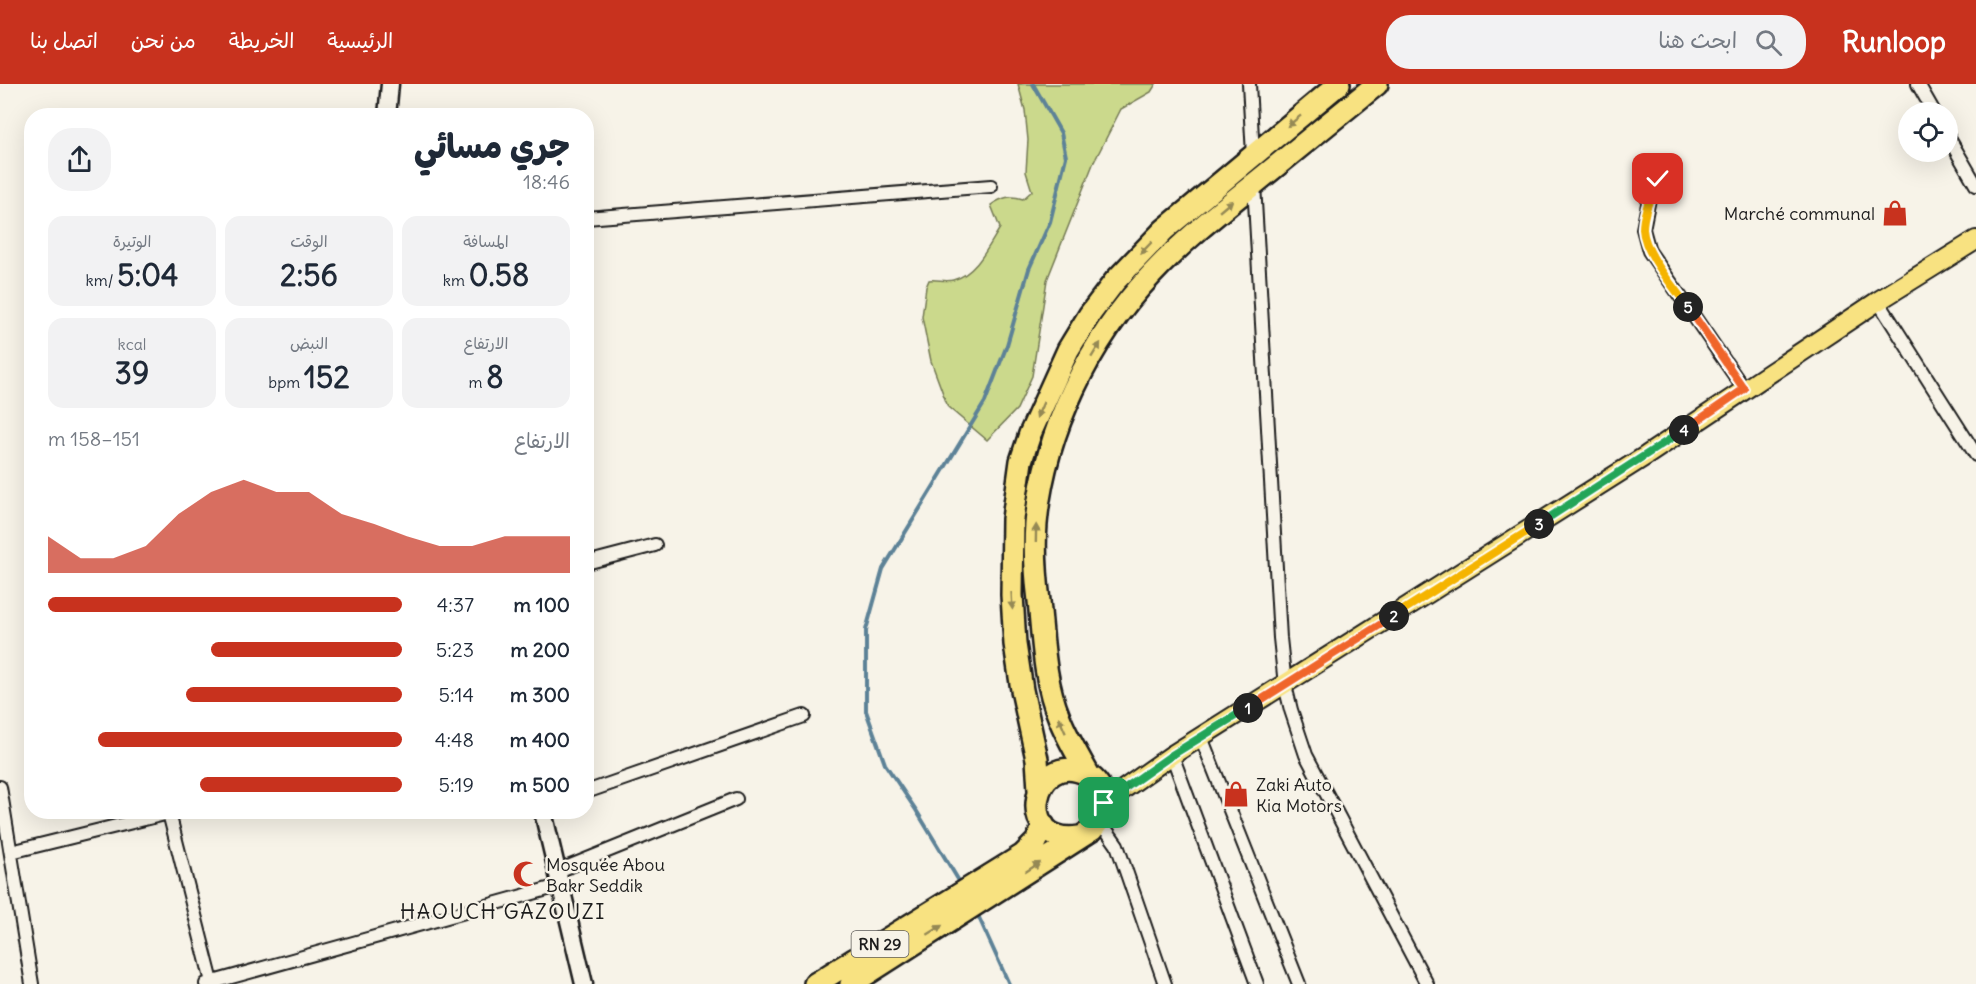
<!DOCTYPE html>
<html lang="ar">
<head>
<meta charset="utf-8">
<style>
	body { margin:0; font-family:Delius,"Playpen Sans Arabic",sans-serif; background:#f2f2f3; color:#1f2937; direction:rtl; height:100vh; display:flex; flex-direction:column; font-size:22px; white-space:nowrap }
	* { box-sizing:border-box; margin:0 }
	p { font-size:20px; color:#747a83 }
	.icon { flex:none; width:33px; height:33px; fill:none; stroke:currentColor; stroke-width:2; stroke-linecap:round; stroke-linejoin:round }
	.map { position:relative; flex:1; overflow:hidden; direction:ltr }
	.panel { position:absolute; left:24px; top:24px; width:570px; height:711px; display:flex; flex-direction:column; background:#fff; border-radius:24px; box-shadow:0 6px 24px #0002; direction:rtl }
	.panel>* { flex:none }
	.buttons { position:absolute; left:1898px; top:18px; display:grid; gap:12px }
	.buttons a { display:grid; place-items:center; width:60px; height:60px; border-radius:50%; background:#fff; box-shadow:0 6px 24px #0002; font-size:30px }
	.pin { position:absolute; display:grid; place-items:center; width:51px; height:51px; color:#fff; margin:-26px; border-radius:12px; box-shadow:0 3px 9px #0006 }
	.km { position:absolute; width:30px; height:30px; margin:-15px; border-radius:50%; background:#222; color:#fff; font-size:16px; line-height:30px; text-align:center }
	.round { display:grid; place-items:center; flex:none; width:63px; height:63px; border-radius:24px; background:#f2f2f3 }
	.head { display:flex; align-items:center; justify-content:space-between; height:102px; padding:0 24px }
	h1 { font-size:33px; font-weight:800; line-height:45px }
	.metrics { display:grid; grid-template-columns:repeat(3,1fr); gap:9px; height:102px; padding:6px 24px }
	.metrics div { display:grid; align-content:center; border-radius:15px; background:#f2f2f3; text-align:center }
	.metrics b { font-size:30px; font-weight:800 }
	.metrics small { font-size:16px; font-weight:400 }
	.metrics p { font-size:16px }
	.chart { height:168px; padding:12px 24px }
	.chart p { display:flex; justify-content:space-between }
	.chart svg { width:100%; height:108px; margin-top:6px; fill:#c8321e; opacity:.7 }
	ul { padding:0 24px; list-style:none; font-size:20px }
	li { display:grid; grid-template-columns:96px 72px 1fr; align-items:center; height:45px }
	li i { height:15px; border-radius:8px; background:#c8321e }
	header { display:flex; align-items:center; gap:36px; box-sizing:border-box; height:84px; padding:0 30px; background:#c8321e; color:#fff }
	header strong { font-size:28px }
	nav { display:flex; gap:33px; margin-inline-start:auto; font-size:21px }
	.search { width:420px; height:54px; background:#f2f2f3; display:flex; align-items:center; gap:15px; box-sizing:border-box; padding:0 21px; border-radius:24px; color:#747a83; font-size:22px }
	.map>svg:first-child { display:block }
</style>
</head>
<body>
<header>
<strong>Runloop</strong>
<div class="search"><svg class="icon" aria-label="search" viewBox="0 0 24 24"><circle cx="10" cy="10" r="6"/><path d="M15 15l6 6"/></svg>ابحث هنا</div>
<nav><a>الرئيسية</a><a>الخريطة</a><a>من نحن</a><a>اتصل بنا</a></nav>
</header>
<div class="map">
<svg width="1976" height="900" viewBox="0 0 1976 900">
	<rect width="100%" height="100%" fill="#f7f3e8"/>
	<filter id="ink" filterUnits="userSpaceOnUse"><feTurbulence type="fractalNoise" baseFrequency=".0167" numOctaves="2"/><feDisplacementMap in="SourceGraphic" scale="12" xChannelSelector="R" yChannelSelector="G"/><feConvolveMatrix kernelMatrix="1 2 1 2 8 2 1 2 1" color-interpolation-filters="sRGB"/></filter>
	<g filter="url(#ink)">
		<!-- green -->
		<path fill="#cbd98c" stroke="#747a54" stroke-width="1.5" d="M1018 0H1156L1151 8 1121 25 1093 80 1047 196 1032 292 1017 325 987 356 948 323 931 277 922 233 926 203 929 196C937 195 946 198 953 196 976 190 988 163 1000 144L991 121C1003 113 1010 111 1023 115L1032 107 1026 88 1028 56 1025 26Z"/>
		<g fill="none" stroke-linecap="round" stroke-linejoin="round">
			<!-- stream -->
			<path stroke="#5d8297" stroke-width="4" d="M962 802 916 726 885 680 866 627V546L883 485 985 318 1007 261 1029 185 1050 138 1066 73 1061 49 1033 0
				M976 827 1009 900"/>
			<!-- street casing -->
			<g stroke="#1c1c1c" stroke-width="16">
				<path id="street" d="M1249 0 1253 71
					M1918 0 1934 28
					M1947 51 1976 101
					M1657 95 1649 115 1643 145 1649 167 1744 305
					M1254 100 1280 554 1285 601 1291 626 1306 671 1427 900
					M586 134 991 102
					M1878 217 1976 371
					M586 479 655 461
					M1201 653 1299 900
					M1172 671 1257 900
					M0 703 32 900
					M586 708 804 632
					M169 729 212 898
					M1097 740 1107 747 1117 761 1165 900
					M11 768 173 728
					M558 787 736 715
					M206 900 562 801"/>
			</g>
			<!-- secondary casing -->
			<g stroke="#1c1c1c" stroke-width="21">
				<path id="secondary" d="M387 32 390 0
					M543 728 584 900"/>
			</g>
			<!-- primary casing -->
			<g stroke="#1c1c1c" stroke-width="22">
				<path id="primary" d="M1104 719 1172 671 1647 371 1878 217 1976 156"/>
			</g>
			<!-- highway casing -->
			<g stroke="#1c1c1c" stroke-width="26">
				<path id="highway" d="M1090 693C1079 673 1067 654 1059 633 1044 597 1043 555 1039 517 1036 492 1034 466 1036 440 1044 349 1089 256 1152 190 1183 157 1218 129 1254 100 1295 67 1336 33 1377 0
					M1039 706 1037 675 1022 606 1015 560 1012 511 1013 435 1021 377 1030 350 1068 266 1090 230 1115 197 1164 146 1339 0
					M815 900 1023 771 1036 758 1044 742
					M851 900 1092 746C1100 737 1105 728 1104 716 1103 705 1096 695 1086 690 1032 663 1013 763 1079 753"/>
			</g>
			<!-- street -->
			<use href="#street" stroke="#f7f3e8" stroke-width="12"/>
			<!-- secondary -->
			<use href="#secondary" stroke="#f7f3e8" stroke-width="16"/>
			<!-- primary -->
			<use href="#primary" stroke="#f8e281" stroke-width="18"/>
			<!-- highway -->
			<use href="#highway" stroke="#f8e281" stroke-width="21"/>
		</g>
		<!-- one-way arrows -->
		<defs><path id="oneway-solid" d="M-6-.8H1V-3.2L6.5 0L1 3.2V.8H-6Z" transform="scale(1.5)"/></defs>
		<g fill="#958954">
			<use href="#oneway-solid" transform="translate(1294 37) rotate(141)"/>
			<use href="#oneway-solid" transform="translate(1226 122) rotate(-40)"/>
			<use href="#oneway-solid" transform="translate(1146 164) rotate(134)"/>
			<use href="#oneway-solid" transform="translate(1096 266) rotate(-58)"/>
			<use href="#oneway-solid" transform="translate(1040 326) rotate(114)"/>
			<use href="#oneway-solid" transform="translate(1036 449) rotate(-89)"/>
			<use href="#oneway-solid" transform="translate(1012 517) rotate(87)"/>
			<use href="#oneway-solid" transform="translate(1062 641) rotate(-114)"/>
			<use href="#oneway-solid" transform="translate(1033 783) rotate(-33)"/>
			<use href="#oneway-solid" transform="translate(935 846) rotate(-32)"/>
		</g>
	</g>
	<g fill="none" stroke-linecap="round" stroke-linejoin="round" filter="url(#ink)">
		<!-- split-1 casing -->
		<g stroke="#fff" stroke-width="12">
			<path id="split-1" d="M1104 719 1172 671 1248 624"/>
		</g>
		<!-- split-2 casing -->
		<g stroke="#fff" stroke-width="12">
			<path id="split-2" d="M1248 624 1394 532"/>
		</g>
		<!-- split-3 casing -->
		<g stroke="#fff" stroke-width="12">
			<path id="split-3" d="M1394 532 1539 440"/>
		</g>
		<!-- split-4 casing -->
		<g stroke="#fff" stroke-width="12">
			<path id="split-4" d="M1539 440 1684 346"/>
		</g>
		<!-- split-5 casing -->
		<g stroke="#fff" stroke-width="12">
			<path id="split-5" d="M1684 346 1744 305 1688 223"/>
		</g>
		<!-- split-6 casing -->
		<g stroke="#fff" stroke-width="12">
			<path id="split-6" d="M1658 95C1652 108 1643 130 1643 145 1644 169 1674 203 1688 223"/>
		</g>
		<!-- split-1 -->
		<use href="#split-1" stroke="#22a559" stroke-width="8"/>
		<!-- split-2 -->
		<use href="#split-2" stroke="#f0652b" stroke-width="8"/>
		<!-- split-3 -->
		<use href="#split-3" stroke="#f5b400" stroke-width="8"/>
		<!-- split-4 -->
		<use href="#split-4" stroke="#22a559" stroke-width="8"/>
		<!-- split-5 -->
		<use href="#split-5" stroke="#f0652b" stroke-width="8"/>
		<!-- split-6 -->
		<use href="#split-6" stroke="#f5b400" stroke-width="8"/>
	</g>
	<!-- icons -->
	<defs>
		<g id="shop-bare" transform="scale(2.07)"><path d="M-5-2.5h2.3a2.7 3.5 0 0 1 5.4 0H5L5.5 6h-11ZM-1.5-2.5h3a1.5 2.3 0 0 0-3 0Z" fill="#c8321e" stroke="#f7f3e8" stroke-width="2.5" paint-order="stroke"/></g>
		<g id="mosque-bare" transform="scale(2.07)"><path d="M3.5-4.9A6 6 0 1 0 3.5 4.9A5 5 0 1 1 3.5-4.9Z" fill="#c8321e" stroke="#f7f3e8" stroke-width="2.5" paint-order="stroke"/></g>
	</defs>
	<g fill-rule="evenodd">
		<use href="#shop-bare" x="1895" y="129"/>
		<use href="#shop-bare" x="1236" y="710"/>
		<use href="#mosque-bare" x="526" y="790"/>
	</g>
	<g text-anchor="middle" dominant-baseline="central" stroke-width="5" stroke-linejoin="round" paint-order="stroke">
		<!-- shield labels -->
		<rect fill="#f7f3e8" stroke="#5e5c59" stroke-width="1.5" x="851.5" y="847" width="57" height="26" rx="4.5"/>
		<g font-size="16" font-weight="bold" fill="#1c1c1c">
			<text x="880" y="860">RN 29</text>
		</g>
		<!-- poi labels -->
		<g font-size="18" fill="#1c1c1c" stroke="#f7f3e8" text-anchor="start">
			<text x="1875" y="129" text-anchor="end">Marché communal</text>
			<text x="1256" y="700">Zaki Auto<tspan x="1256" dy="21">Kia Motors</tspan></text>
			<text x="546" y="780">Mosquée Abou<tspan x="546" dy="21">Bakr Seddik</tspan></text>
		</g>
		<!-- quarter labels -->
		<g font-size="21" letter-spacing="1.5" fill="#1c1c1c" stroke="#f7f3e8">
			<text x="503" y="827">HAOUCH GAZOUZI</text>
		</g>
	</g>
</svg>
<div class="buttons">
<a><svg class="icon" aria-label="locate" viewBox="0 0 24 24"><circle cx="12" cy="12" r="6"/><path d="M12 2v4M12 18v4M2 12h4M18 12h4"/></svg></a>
</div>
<div class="pin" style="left:1104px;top:719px;background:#1e9e55"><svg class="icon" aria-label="arrive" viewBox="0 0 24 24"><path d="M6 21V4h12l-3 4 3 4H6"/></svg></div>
<div class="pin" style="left:1658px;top:95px;background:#d93025"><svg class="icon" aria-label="check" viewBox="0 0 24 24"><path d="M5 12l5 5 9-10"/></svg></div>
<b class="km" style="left:1248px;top:624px">1</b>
<b class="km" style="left:1394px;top:532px">2</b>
<b class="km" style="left:1539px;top:440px">3</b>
<b class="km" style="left:1684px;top:346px">4</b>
<b class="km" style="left:1688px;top:223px">5</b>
<section class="panel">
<div class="head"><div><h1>جري مسائي</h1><p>18:46</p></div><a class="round"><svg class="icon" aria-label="share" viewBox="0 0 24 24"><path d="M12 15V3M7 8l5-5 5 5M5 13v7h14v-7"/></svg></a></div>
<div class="metrics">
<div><p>المسافة</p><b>0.58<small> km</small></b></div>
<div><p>الوقت</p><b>2:56</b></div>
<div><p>الوتيرة</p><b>5:04<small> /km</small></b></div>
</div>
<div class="metrics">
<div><p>الارتفاع</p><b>8<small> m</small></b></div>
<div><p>النبض</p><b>152<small> bpm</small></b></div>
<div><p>kcal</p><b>39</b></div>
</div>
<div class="chart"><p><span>الارتفاع</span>151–158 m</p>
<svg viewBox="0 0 160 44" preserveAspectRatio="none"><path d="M0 44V29L10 38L20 38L30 33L40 20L50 11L60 6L70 11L80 11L90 20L100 24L110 29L120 33L130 33L140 29L150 29L160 29V44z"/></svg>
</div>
<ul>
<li><b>100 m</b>4:37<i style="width:100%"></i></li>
<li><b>200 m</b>5:23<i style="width:54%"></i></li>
<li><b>300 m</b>5:14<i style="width:61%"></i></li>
<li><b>400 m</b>4:48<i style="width:86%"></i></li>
<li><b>500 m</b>5:19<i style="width:57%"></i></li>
</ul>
</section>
</div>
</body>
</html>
